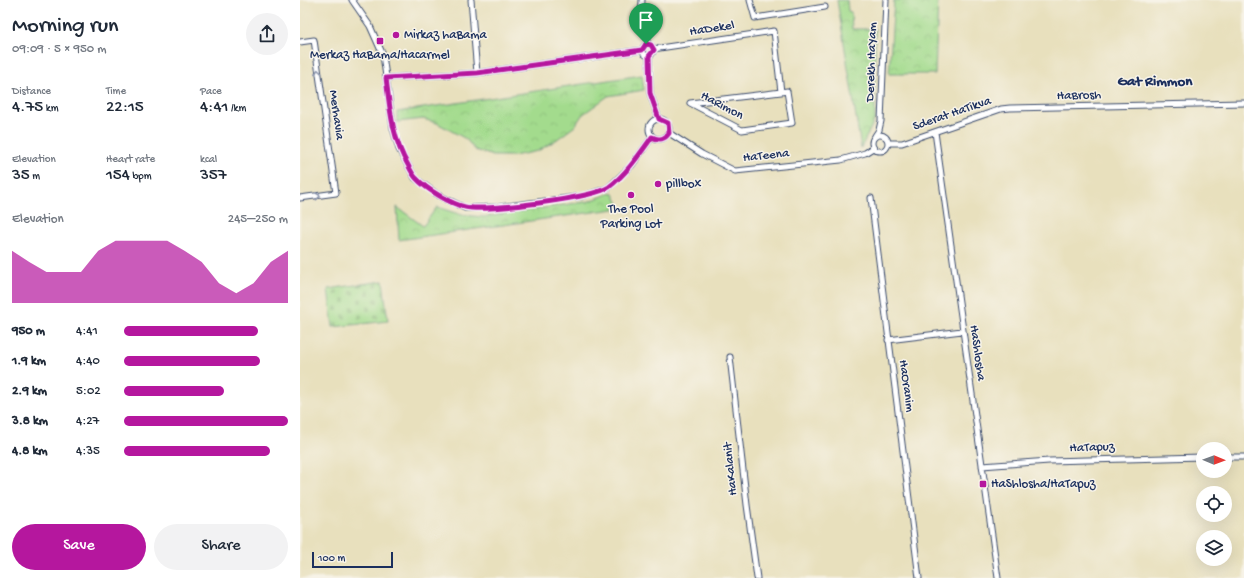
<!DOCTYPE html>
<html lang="en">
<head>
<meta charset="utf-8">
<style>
	body { margin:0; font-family:"Gochi Hand",sans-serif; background:#f2f2f3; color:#1f2937; height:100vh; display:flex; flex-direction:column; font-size:15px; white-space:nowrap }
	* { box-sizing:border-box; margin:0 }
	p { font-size:13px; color:#747a83 }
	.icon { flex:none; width:22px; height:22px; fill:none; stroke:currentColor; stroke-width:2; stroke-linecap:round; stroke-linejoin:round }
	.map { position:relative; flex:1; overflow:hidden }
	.panel { display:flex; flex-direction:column; background:#fff; width:300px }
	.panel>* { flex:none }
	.needle { width:26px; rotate:91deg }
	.tools { position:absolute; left:896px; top:442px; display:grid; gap:8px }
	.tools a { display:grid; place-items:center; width:36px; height:36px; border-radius:50%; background:#fff; box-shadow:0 4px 16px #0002; font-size:20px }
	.scale { position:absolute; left:12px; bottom:10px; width:81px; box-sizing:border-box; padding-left:4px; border:2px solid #1b2f5e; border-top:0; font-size:11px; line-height:14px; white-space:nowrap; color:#1b2f5e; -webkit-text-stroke:3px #f7f3e8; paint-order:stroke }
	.pin { position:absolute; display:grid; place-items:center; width:34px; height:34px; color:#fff; margin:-41px -17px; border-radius:50% 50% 50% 0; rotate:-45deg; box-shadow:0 0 4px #0007 }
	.pin .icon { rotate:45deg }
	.round { display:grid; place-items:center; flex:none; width:42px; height:42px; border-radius:21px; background:#f2f2f3 }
	.head { display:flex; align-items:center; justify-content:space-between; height:68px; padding:0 12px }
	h1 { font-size:22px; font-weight:600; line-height:30px }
	.metrics { display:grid; grid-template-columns:repeat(3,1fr); gap:6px; height:68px; padding:4px 12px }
	.metrics div { display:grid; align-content:center }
	.metrics b { font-size:17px; font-weight:600 }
	.metrics small { font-size:11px; font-weight:400 }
	.metrics p { font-size:11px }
	.chart { height:112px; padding:8px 12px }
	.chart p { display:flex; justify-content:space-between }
	.chart svg { width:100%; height:72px; margin-top:4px; fill:#b5179e; opacity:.7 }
	.primary-button { display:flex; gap:8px; margin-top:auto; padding:8px 12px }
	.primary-button a { flex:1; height:46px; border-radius:24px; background:#b5179e; color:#fff; font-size:16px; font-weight:600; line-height:46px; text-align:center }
	.primary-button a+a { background:#f2f2f3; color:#1f2937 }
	ul { padding:0 12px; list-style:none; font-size:13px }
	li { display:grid; grid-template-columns:64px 48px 1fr; align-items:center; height:30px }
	li i { height:10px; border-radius:5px; background:#b5179e }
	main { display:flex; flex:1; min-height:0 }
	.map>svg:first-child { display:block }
</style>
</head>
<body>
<main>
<section class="panel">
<div class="head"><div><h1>Morning run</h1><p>09:09 · 5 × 950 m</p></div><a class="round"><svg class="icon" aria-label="share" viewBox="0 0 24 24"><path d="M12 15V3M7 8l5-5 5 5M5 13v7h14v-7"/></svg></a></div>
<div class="metrics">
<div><p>Distance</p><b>4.75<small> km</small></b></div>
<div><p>Time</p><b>22:15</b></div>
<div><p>Pace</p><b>4:41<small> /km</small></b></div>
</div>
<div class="metrics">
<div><p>Elevation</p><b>35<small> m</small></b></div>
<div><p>Heart rate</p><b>154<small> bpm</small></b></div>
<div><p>kcal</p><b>357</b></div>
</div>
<div class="chart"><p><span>Elevation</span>245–250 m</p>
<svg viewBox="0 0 160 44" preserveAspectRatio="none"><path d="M0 44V12L10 19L20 25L30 25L40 25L50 12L60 6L70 6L80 6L90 6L100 12L110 19L120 32L130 38L140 32L150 19L160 12V44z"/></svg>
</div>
<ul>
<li><b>950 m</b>4:41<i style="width:82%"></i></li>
<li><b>1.9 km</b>4:40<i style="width:83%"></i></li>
<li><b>2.9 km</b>5:02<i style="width:61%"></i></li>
<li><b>3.8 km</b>4:27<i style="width:100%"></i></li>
<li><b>4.8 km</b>4:35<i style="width:89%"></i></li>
</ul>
<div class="primary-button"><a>Save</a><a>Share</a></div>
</section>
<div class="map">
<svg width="944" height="578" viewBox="0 0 944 578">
	<defs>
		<pattern id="cemetery-stones" width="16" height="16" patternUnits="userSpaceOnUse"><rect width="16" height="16" fill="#a3db8d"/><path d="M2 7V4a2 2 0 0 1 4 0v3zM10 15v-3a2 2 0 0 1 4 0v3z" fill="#8cbc7c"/></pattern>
		<pattern id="park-crowns" width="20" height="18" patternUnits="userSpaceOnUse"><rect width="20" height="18" fill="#a3db8d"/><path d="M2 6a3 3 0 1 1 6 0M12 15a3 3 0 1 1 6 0" fill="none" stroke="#8cbc7c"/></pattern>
	</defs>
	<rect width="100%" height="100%" fill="#f7f3e8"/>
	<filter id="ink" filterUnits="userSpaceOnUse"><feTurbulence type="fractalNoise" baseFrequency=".025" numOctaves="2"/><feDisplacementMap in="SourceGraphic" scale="8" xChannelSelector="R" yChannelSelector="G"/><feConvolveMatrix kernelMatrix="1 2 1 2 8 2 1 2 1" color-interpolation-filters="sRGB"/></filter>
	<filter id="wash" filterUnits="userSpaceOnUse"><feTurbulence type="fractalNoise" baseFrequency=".012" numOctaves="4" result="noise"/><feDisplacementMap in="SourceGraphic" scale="16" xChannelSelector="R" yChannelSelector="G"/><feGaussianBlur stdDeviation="0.9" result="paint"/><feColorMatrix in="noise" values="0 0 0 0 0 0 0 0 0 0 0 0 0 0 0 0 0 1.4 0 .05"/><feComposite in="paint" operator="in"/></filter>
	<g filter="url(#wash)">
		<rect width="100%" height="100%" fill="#e8e0bd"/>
		<!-- cemetery -->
		<path fill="url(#cemetery-stones)" stroke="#5f8576" d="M83 281 88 321 33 327 28 289Z"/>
		<!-- park -->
		<path fill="url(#park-crowns)" stroke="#5f8576" d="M537 0H547L548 11 551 12 552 29H575V119L561 148Z
			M594 0H638L635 74H589Z
			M342 75 344 90 308 96 282 115 275 126 256 140 238 151 214 156H193L175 150 166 139 137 123 123 119 97 122V112Z
			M313 192 321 208 99 240 97 207 123 226 137 207 162 215 183 217 290 201Z"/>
	</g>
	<g filter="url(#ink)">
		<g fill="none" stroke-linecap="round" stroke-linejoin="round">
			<!-- minor casing -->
			<g stroke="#3a4a6c" stroke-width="7">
				<path id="minor" d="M52 0 70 26 83 55 93 128 99 149 115 178 138 195 165 208 199 207 283 196 308 188 332 165 352 137
					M171 0 177 73
					M342 0 341 21 348 44
					M450 0 455 18 525 7
					M0 42 14 40 36 193 0 198
					M342.5 50a5.5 5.5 0 1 1 11 0a5.5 5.5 0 1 1-11 0Z
					M353 49 474 31 481 92 487 91 492 123 442 130 390 103 481 92
					M349 56 350 93 359 119
					M86 78 177 73 342 50
					M349 129a10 10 0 1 1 20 0a10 10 0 1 1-20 0Z
					M635 132 698 578
					M369 133 402 154 435 171 541 160 565 153 573 148
					M572 143a8 8 0 1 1 16 0a8 8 0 1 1-16 0Z
					M575 136 579 130 581 121 586 0
					M588 143H602L701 109 710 108 944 103
					M571 198 619 578
					M588 340 662 331
					M430 357 447 505 457 578
					M925 457H944
					M682 466 749 461 903 457"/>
			</g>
			<!-- minor -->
			<use href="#minor" stroke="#fff" stroke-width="5"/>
		</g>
		<!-- one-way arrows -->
		<defs><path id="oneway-chevron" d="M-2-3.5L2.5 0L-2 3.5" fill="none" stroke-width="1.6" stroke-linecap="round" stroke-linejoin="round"/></defs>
		<g stroke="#8d97ae">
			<use href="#oneway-chevron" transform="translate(18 72) rotate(-98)"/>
			<use href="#oneway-chevron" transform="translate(18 196) rotate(-7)"/>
		</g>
	</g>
	<g fill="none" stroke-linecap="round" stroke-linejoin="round" filter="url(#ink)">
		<!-- route casing -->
		<g stroke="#fff" stroke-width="8">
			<path id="route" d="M346 44 351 45 354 50 349 56 350 93 359 119 368 123 369 133C365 139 359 141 352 137 339 155 327 173 309 187 294 198 185 212 165 207 151 204 126 189 116 178 113 175 110 169 108 165 92 138 90 109 86 78L177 73 342 50Z"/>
		</g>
		<!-- route -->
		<use href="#route" stroke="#b5179e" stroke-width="5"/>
	</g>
	<!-- markers -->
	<g fill="#b5179e" stroke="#f7f3e8" stroke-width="1.5">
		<circle cx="96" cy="35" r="4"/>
		<rect x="76" y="37" width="8" height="8" rx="2"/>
		<circle cx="358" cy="184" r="4"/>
		<circle cx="331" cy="195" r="4"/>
		<rect x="679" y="480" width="8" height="8" rx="2"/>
	</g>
	<g text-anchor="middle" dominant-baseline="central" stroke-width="3" stroke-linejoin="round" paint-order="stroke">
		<!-- street labels -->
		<g font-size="13" fill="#1b2f5e" stroke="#f7f3e8">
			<text transform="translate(412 29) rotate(-9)">HaDekel</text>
			<text transform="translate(572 62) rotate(-88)">Derekh HaYam</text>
			<text transform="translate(779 96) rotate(-1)">HaBrosh</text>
			<text transform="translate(422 106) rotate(28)">HaRimon</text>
			<text transform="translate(652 114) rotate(-19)">Sderat HaTikva</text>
			<text transform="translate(36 115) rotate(82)">Merhavia</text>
			<text transform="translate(466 156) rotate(-6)">HaTeena</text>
			<text transform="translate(677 353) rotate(82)">HaShlosha</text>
			<text transform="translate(606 386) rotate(82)">HaOranim</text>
			<text transform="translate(792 448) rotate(-2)">HaTapuz</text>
			<text transform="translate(431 469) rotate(-96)">HaKalanit</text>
		</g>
		<!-- poi labels -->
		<g font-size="13" fill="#1b2f5e" stroke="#f7f3e8" text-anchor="start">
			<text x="104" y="35">Mirkaz haBama</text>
			<text x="80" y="55" text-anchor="middle">Merkaz HaBama/Hacarmel</text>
			<text x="366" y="184">pillbox</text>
			<text x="331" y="209" text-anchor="middle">The Pool<tspan x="331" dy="15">Parking Lot</tspan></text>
			<text x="691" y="484">HaShlosha/HaTapuz</text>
		</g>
		<!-- quarter labels -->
		<g font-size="15" font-weight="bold" fill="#1b2f5e" stroke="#f7f3e8">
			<text x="855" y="82">Gat Rimmon</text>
		</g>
	</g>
</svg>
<div class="tools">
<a><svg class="needle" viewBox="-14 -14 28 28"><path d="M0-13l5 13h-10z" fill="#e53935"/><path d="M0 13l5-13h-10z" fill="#747a83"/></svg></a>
<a><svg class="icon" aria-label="locate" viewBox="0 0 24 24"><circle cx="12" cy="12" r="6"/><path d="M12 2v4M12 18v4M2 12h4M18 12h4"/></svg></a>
<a><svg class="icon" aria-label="layers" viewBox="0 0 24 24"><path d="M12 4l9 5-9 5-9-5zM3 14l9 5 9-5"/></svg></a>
</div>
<div class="scale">100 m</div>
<div class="pin" style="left:346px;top:44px;background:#1e9e55"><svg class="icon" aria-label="arrive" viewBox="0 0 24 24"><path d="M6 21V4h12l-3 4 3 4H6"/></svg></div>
</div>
</main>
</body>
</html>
